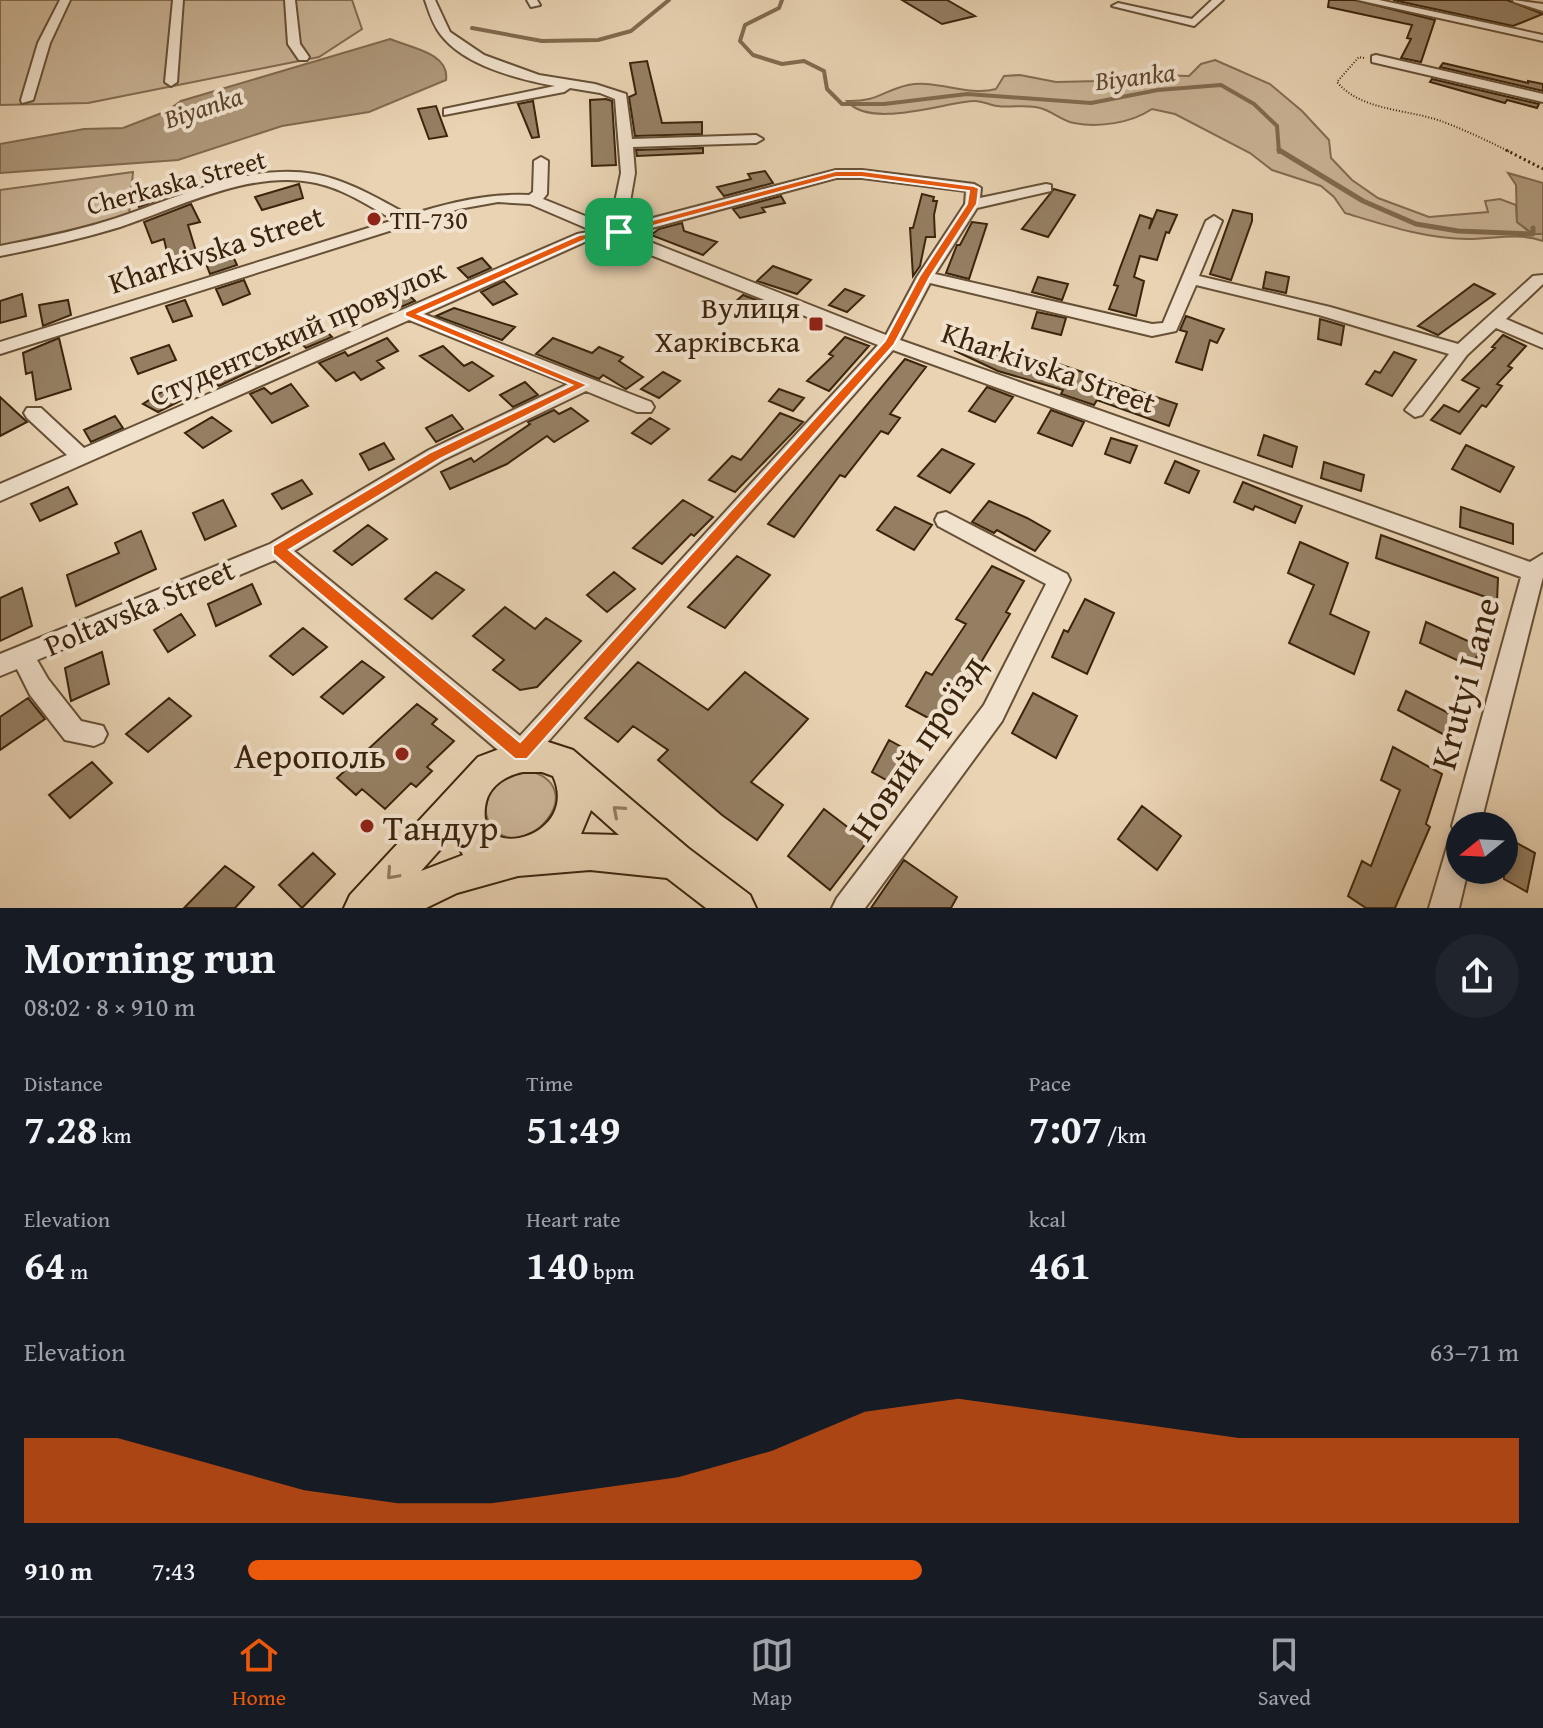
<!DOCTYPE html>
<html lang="en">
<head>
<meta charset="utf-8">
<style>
	body { margin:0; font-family:"Gentium Book Plus",serif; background:#20242c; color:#f1f3f6; height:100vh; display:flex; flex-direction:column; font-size:30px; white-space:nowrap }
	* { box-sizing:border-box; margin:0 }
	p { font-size:26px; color:#9ea1a6 }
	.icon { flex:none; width:44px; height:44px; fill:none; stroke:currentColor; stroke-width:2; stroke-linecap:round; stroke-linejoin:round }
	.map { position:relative; height:908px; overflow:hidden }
	.details { display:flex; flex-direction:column; background:#171b24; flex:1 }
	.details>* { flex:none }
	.needle { width:52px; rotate:252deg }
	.tools { position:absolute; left:1446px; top:812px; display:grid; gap:16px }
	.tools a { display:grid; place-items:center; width:72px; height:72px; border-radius:50%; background:#171b24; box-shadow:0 4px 12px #0003; font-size:40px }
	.pin { position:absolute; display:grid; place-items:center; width:68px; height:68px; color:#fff; margin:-34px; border-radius:16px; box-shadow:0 4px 12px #0006 }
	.round { display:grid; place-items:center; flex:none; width:84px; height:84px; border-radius:42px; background:#20242c }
	.overview { display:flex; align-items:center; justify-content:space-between; height:136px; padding:0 24px }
	h1 { font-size:44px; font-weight:800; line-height:60px }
	.stats { display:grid; grid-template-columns:repeat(3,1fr); gap:12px; height:136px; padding:8px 24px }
	.stats div { display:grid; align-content:center }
	.stats b { font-size:40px; font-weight:800 }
	.stats small { font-size:22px; font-weight:400 }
	.stats p { font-size:22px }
	.chart { height:224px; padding:16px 24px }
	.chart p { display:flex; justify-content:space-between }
	.chart svg { width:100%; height:144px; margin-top:8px; fill:#ea580c; opacity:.7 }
	ul { padding:0 24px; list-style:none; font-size:26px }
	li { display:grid; grid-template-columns:128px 96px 1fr; align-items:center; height:60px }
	li i { height:20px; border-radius:10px; background:#ea580c }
	.menu { display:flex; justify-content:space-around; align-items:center; height:112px; border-top:2px solid #363941; background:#171b24; font-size:22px; color:#9ea1a6 }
	.menu a { display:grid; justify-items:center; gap:4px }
	.menu .current { color:#ea580c }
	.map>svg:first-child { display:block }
</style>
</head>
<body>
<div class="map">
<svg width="1543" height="908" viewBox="0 0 1543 908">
	<rect width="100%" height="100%" fill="#e9d3b3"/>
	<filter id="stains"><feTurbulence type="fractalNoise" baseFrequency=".0025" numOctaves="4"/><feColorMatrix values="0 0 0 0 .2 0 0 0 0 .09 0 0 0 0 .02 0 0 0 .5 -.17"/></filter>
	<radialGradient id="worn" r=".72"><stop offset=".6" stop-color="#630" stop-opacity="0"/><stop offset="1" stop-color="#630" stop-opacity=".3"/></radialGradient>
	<!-- green -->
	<path fill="#cbb597" stroke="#836c52" stroke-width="2" d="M0 0H352L362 29 319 57 88 103 0 105Z
		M1215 60 1270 84 1302 111 1329 140 1331 158 1352 180 1378 198 1429 217 1488 212 1485 201 1500 199 1516 205 1517 222 1532 234H1543V241C1518 232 1493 239 1468 239 1426 239 1385 225 1345 213L1334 197 1321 186 1272 170 1250 153 1175 114 1152 109C1131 123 1099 128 1074 123 1062 121 1052 111 1040 108 1027 104 1011 108 997 106 989 105 981 100 973 101 942 103 870 129 847 101 877 102 882 91 908 85 937 79 968 97 996 89L1004 76 1020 75 1056 82 1100 81 1117 74 1146 78 1155 75 1189 76 1201 64Z
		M133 172 129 215 75 232 0 247V190Z
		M527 770C594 787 527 862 495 830 477 813 488 784 509 774 514 772 522 771 527 770Z"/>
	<!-- water -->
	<path fill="#ae987a" stroke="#806a4e" stroke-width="2" d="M390 39C411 48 450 53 446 80L369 112 282 126 178 160 0 173V144L84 129 123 128 167 111 181 101Z
		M1508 173 1543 183V234H1533L1517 222 1516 185Z"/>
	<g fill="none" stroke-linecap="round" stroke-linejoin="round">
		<!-- stream-far1 -->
		<path stroke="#806a4e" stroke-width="4" d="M782 0 779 8 745 25 740 41 753 55 782 64 804 61 824 71 827 89 842 104H884L967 94 1091 103 1158 90 1221 85 1254 104 1277 126 1279 152
			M472 28 542 41 598 40 631 31 669 0"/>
		<!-- stream -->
		<path stroke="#806a4e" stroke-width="5" d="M1279 150 1363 201 1416 224 1458 231 1533 234V228"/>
	</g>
	<!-- building -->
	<path fill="#957f63" stroke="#3b240c" stroke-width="2" d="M902 0H947L975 16 942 24Z
		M1329 0H1355L1435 20 1421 62 1401 58 1411 39 1407 38 1412 25 1328 7Z
		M1393 0H1507L1543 14 1513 26Z
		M647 61 662 123 702 122V134L635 136 629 97 636 94 630 63Z
		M1443 63 1528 83V81L1543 84V91L1440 67Z
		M1432 79 1539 104 1537 108 1507 100 1505 103 1430 82Z
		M606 99 612 101 616 165 592 166 590 100Z
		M533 101 539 137 532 138 518 104Z
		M436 106 447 136 429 139 418 109Z
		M703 148V153L637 156 636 150Z
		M765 171 773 183 724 196 717 187 751 179 748 174Z
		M182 183 185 190 139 207 135 195Z
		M299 184 303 198 262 210 255 197Z
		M1054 189 1075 195 1048 237 1022 229Z
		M922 194 934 197 933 201H937L934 215 935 237H926L920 266 913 276 910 228H913Z
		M781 196 785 203 762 208 765 212 740 218 733 209Z
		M191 204 200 222 188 225 198 258 170 266 164 239 152 243 144 222Z
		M1157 210 1177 215 1169 233 1166 232 1157 260 1140 256 1134 277 1144 281 1136 316 1109 309 1118 286 1114 285 1120 268 1140 215 1152 219 1149 229Z
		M1233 210 1252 214V221L1231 280 1210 274Z
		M972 222 987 224 969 279 946 273 957 245H960Z
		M682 223 684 231 717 242 703 255 651 235 659 229Z
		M229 248 237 265 210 274 203 256Z
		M482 258 491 268 468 278 458 268Z
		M773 266 811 280 797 294 757 281Z
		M1266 272 1289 277 1286 293 1263 288Z
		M1038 277 1068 284 1062 300 1032 292Z
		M244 280 250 294 223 305 216 289Z
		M504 281 517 294 493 305 481 292Z
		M1474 284 1495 294 1438 335 1418 326Z
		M400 286 415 301 401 307 373 298Z
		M845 289 864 296 847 312 829 305Z
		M22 294 26 316 0 323V301Z
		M743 295 767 304 749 321 724 312Z
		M68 300 71 315 43 326 39 305Z
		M185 300 192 316 173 322 166 306Z
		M454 308 515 327 502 340 436 316Z
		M1037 312 1066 318 1061 335 1032 328Z
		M1186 316 1224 329 1217 343 1210 340 1202 370 1176 362 1187 332 1180 330Z
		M1320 319 1344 326 1341 345 1318 339Z
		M323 328 332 337 306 348 297 339Z
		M1503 335 1526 346 1508 366 1512 368 1497 384 1502 386 1486 407 1482 405 1460 434 1431 420 1444 405 1459 412 1479 388 1462 380 1495 348 1492 347Z
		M845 337 869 346 829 391 807 381 833 356 829 354Z
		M968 337 1004 352 1006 349 1050 361 1177 404 1169 426 1097 400 1094 405 1061 394 1063 390 998 371 955 351Z
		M59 338 71 389 36 400 32 372 26 374 23 353Z
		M277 338 289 353 219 386 207 375 249 353 247 350Z
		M387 338 398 351 377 361 384 368 361 380 354 372 336 381 319 363 345 352 348 356Z
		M553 338 592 353 599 347 623 357 619 361 643 377 626 389 603 375 599 379 536 354Z
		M169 345 176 360 138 374 131 358Z
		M443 346 464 366 472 362 493 376 469 391 420 356Z
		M1394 352 1416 360 1392 396 1366 384 1375 371 1380 373Z
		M905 359 926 367 890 414 900 418 888 434 881 431 845 477 840 475 794 537 768 524Z
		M663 372 680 381 659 398 641 389Z
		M525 382 538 395 513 407 500 395Z
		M291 384 308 406 272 423 250 394 264 388 271 394Z
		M987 387 1013 397 995 422 969 411Z
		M168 388 186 398 158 412 143 404Z
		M779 389 804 398 793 411 769 401Z
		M0 397 27 422 0 436Z
		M571 408 588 421 554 442 547 436 507 464 450 489 441 472 471 458 474 462 530 424 528 422 554 410 559 414Z
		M1051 410 1084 422 1072 446 1038 433Z
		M780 413 803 422 735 492 709 480 732 456 741 460Z
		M452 415 463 429 436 442 426 428Z
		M115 416 123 428 91 442 84 430Z
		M212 417 231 431 203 448 185 433Z
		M650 418 669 429 651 444 632 433Z
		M1264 435 1297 447 1292 467 1258 455Z
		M1111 438 1137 446 1130 463 1105 454Z
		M384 443 394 459 369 470 360 454Z
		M1466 445 1514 467 1500 492 1452 469Z
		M942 449 974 464 950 493 918 476Z
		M1175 461 1199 471 1189 493 1165 483Z
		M1324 462 1364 475 1361 491 1321 478Z
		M302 480 312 494 282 509 272 494Z
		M1243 482 1302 506 1295 523 1255 506 1253 510 1234 502Z
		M68 487 77 504 40 521 31 504Z
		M223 500 236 526 205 540 193 513Z
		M683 500 713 517 694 536 691 534 662 564 633 548Z
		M989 501 1027 518 1050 531 1035 551 997 530 994 533 972 522Z
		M895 507 932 525 914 550 877 530Z
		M1461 507 1513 524V544L1460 527Z
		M368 525 387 539 352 565 334 551Z
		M141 531 156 569 76 606 67 575 119 553 115 543Z
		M1381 535 1498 578 1497 601 1376 558Z
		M1300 542 1348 563 1330 614 1369 632 1354 674 1289 643 1314 585 1288 573Z
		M737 556 770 575 725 628 688 607Z
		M992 566 1024 581 1006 612 1010 614 943 726 906 706 926 672 932 675 966 624 956 619Z
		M436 572 464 590 432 619 405 599Z
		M614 572 635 589 607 612 587 595Z
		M252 584 261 604 216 626 208 604Z
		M22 588 32 626 0 641V598Z
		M1085 599 1114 613 1087 674 1052 657 1064 630 1068 632Z
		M505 607 535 629 546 618 581 641 537 687 520 690 493 670 504 660 473 636Z
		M181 614 195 635 168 652 154 630Z
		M1426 622 1479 646 1474 668 1420 643Z
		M303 628 327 647 293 675 270 656Z
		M102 652 109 684 71 701 65 668Z
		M362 661 384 677 343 714 321 697Z
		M638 662 708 710 745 672 808 719 751 782 783 805 757 840 722 815 658 760 668 750 633 726 618 742 585 718Z
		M1406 691 1458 718 1452 739 1398 710Z
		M1033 693 1077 716 1056 758 1012 733Z
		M28 698 45 719 0 750V717Z
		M169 698 191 716 148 752 126 734Z
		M417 704 437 719 432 724 454 741 427 767 432 771 416 787 411 783 385 809 362 789 356 795 337 778Z
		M889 740 923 759 906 791 872 772Z
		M1393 747 1442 774 1426 824 1430 827 1395 908H1366L1348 896 1362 861 1371 866 1400 790 1381 780Z
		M92 762 112 783 70 818 49 795Z
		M1142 806 1181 836 1157 870 1118 839Z
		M824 809 867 842 830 890 788 856Z
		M1504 836 1535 853 1527 892 1504 879Z
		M313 853 335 874 302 908 279 885Z
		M904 860 957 897 951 908H871Z
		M225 866 254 887 235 908H184Z"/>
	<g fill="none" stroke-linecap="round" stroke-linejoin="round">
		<!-- minor casing -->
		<g stroke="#665036" stroke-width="4">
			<path id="minor" d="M60 0H70L50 43 33 100 22 103 21 100 38 43Z
				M173 0H183L177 82 171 86 165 82Z
				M285 0H295L300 44 309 57 307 60H299L288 44Z
				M425 0H435L450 32 484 55 539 75 595 84 626 94 632 139 756 135 763 139 756 143 633 147 635 173 626 225 836 170H862L974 184 981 188 980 198 1046 184 1051 185V191L977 208 935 274 1152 324 1163 323 1206 221 1214 216 1222 221 1199 276 1330 307 1458 344 1533 276 1543 275V284L1506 319 1543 335V348L1496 328 1467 355 1422 415 1415 417 1405 410 1449 354 1319 315 1196 285 1176 331 1152 336 930 283 900 340 1530 562 1543 554V577L1480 826H1460V870H1468L1459 908H1429L1450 837 1456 835 1452 826 1521 577 893 350 530 762 521 765 512 762 275 560 37 660 48 679 81 721 103 726 107 734 103 742 94 746 65 740 30 695 17 669 0 676V654L270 544 429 450 568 384 409 320 0 501V484L67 455 27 418 24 413 27 408H41L84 448 577 234 593 231 530 204 498 202 459 209 0 354V342L394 220C369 206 344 189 316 183 251 169 180 207 120 227 81 239 40 248 0 256V246C36 239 72 232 107 221 172 201 244 162 314 174 348 180 378 199 409 215 449 203 486 193 529 195L533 192 534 161 541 157 548 161 547 194 543 199 610 226 621 173 615 99 600 93 570 88 564 92 444 115V109L555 86C518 79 465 66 441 35 433 25 429 12 425 0ZM836 178H862L966 191 965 204 917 277 886 335 630 234ZM616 237 623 244 878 345 520 736 294 551 443 460 586 391 637 412H651L654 407 651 402 424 314 587 241Z
				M527 0H537L540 5 531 7Z
				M1212 0H1223L1194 26 1112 6 1118 3 1192 19Z
				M1358 0H1379L1543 35V41Z
				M1513 0 1543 4V11L1514 2Z
				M1376 55 1543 94V102L1372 62V56Z
				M946 512 1067 574 1070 580 1002 721 865 908H832L837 898 984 705 1046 584 938 526 935 520 938 514Z"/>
		</g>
		<!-- major casing -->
		<g stroke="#3b240c" stroke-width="4">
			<path id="major" d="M523 740H542L573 750 688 848 750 895 756 908H706L667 878 590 870 518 876 457 893 426 908H344L350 895 478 757ZM523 772H542L553 776C582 838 471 867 486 802 490 785 507 775 523 772ZM591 810 619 835 581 834ZM453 835 463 855 421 871Z"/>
		</g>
		<!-- path-far1 -->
		<path stroke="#3b240c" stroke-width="2" stroke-dasharray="1 2" stroke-linecap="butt" d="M1364 58 1359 57 1337 82C1361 111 1407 109 1441 121 1465 130 1488 141 1510 152"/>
		<!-- path -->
		<path stroke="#3b240c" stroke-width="3" stroke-dasharray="2 3" stroke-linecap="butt" d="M1506 150 1543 169"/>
		<!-- minor -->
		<use href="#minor" fill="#f1e2ce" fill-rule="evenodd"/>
		<!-- major -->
		<use href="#major" fill="#e9d3b3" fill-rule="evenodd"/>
	</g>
	<!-- one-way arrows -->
	<defs><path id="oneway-chevron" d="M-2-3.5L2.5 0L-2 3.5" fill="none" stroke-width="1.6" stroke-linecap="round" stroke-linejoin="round" transform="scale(2)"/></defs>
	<g stroke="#927c60">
		<use href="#oneway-chevron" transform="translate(618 811) rotate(-139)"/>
		<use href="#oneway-chevron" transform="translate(392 874) rotate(132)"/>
	</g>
	<!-- route -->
	<path fill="#ea580c" stroke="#fff" stroke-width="2" fill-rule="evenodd" d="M836 171H862L974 186 979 188 977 204 930 277 894 345 527 759H515L273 554V546L431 452 572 385 405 316V312L579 235 619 229ZM836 177H862L969 191 967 204 919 277 885 341 520 742 289 550 440 459 588 385 418 314 585 240 623 234Z"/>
	<!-- markers -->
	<g fill="#8f2418" stroke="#f1e2ce" stroke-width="3">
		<circle cx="374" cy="219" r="8"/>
		<rect x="808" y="316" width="16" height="16" rx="4"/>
		<circle cx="402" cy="754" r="8"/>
		<circle cx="367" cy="826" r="8"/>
	</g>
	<g text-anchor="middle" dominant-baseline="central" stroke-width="8" stroke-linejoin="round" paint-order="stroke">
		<!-- far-water labels -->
		<g font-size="26" font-style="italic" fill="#5e472d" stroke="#f1e2ce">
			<text transform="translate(1135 76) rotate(-7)">Biyanka</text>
			<text transform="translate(203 107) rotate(-18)">Biyanka</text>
		</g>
		<!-- far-street labels -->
		<g font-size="26" fill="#3b240c" stroke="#f1e2ce">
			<text transform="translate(176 182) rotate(-15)">Cherkaska Street</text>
		</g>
		<!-- far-poi labels -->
		<g font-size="26" fill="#3b240c" stroke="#f1e2ce" text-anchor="start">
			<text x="390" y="219">ТП-730</text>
		</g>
		<!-- street labels -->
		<g font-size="30" fill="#3b240c" stroke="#f1e2ce">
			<text transform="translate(216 249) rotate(-18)">Kharkivska Street</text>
			<text transform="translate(297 332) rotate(-24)">Студентський провулок</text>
			<text transform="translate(1049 367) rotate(19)">Kharkivska Street</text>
			<text transform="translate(139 607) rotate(-23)">Poltavska Street</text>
		</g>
		<!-- poi labels -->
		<g font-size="30" fill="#3b240c" stroke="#f1e2ce" text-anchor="end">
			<text x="800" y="307">Вулиця<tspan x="800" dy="34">Харківська</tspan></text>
		</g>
		<!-- near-street labels -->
		<g font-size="36" fill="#3b240c" stroke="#f1e2ce">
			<text transform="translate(1464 683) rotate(-75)">Krutyi Lane</text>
			<text transform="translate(916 747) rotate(-56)">Новий проїзд</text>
		</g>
		<!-- near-poi labels -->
		<g font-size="36" fill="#3b240c" stroke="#f1e2ce" text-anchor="end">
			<text x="386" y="754">Аерополь</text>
			<text x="383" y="826" text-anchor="start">Тандур</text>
		</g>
	</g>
	<rect width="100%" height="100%" filter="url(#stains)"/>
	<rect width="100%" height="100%" fill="url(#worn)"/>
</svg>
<div class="tools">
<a><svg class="needle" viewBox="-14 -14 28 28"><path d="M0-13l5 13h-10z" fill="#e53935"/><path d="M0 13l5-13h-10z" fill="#9ea1a6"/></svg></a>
</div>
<div class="pin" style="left:619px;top:232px;background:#1e9e55"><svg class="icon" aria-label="arrive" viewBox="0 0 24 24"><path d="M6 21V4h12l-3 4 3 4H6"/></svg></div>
</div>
<section class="details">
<div class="overview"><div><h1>Morning run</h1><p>08:02 · 8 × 910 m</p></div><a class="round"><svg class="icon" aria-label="share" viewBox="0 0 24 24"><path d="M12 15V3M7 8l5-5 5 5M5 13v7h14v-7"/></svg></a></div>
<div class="stats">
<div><p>Distance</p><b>7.28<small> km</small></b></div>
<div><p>Time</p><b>51:49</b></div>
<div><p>Pace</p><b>7:07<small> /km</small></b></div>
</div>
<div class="stats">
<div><p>Elevation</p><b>64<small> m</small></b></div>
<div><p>Heart rate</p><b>140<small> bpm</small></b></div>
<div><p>kcal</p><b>461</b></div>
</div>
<div class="chart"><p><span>Elevation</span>63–71 m</p>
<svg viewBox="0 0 160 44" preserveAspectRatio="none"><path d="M0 44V18L10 18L20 26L30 34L40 38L50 38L60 34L70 30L80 22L90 10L100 6L110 10L120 14L130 18L140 18L150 18L160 18V44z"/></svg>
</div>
<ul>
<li><b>910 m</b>7:43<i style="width:53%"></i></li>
</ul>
</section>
<nav class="menu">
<a class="current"><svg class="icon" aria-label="home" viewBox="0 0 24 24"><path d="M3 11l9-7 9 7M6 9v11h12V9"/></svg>Home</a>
<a><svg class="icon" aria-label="map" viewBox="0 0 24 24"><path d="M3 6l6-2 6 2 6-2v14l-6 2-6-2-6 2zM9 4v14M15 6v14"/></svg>Map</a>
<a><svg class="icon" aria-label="saved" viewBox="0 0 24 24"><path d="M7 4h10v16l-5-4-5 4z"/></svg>Saved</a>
</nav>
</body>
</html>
